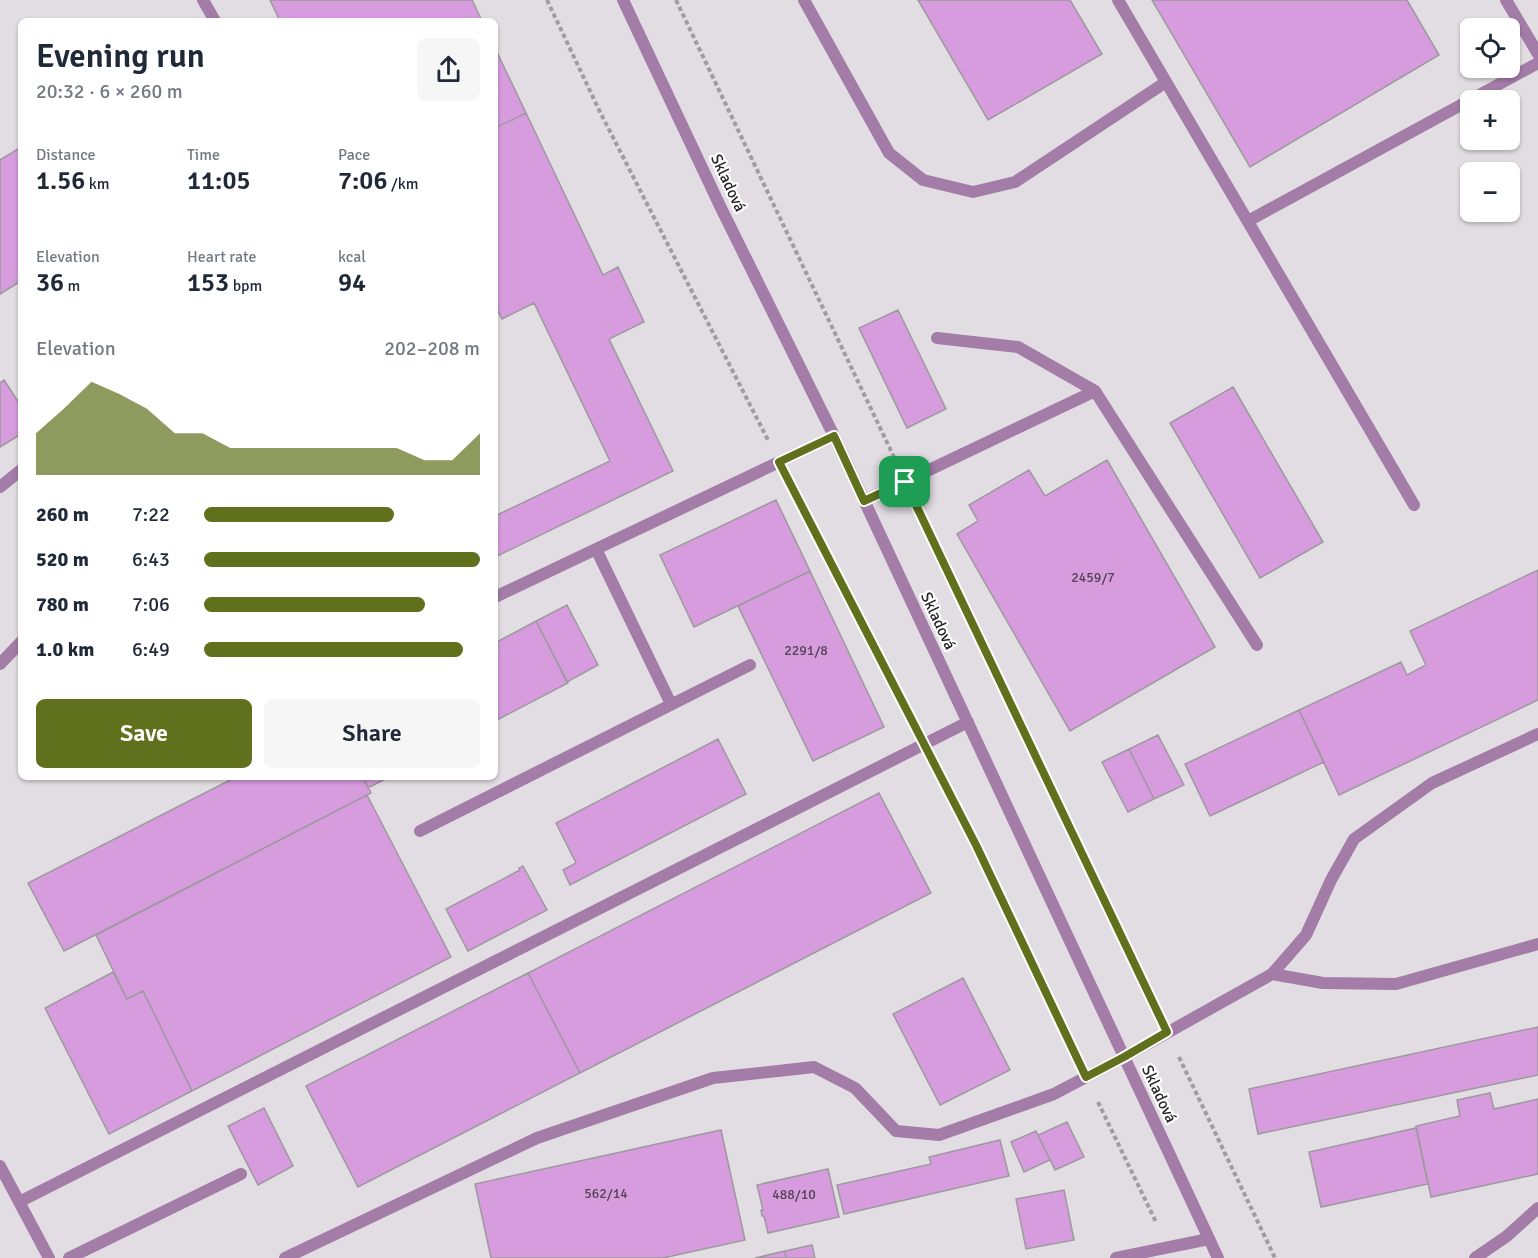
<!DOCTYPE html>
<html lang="en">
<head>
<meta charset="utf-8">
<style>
	body { margin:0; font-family:Signika,sans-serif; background:#f6f6f7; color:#1f2937; height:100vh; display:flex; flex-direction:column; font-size:22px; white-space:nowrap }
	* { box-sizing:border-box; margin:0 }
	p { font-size:20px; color:#747a83 }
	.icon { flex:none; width:33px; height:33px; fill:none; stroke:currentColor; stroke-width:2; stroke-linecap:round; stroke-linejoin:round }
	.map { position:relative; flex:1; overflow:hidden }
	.panel { position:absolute; left:18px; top:18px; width:480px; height:762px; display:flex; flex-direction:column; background:#fff; border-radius:9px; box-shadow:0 2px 4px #0004 }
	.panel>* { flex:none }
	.controls { position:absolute; left:1460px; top:18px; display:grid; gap:12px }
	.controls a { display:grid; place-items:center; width:60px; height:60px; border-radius:9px; background:#fff; box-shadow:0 2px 4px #0004; font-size:30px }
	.pin { position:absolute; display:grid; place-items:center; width:51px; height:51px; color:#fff; margin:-26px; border-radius:12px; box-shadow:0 3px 9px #0006 }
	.round { display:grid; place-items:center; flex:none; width:63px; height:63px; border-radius:9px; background:#f6f6f7 }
	.overview { display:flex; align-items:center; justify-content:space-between; height:102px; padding:0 18px }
	h1 { font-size:33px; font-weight:600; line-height:45px }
	.stats { display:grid; grid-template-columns:repeat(3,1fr); gap:9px; height:102px; padding:6px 18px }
	.stats div { display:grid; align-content:center }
	.stats b { font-size:26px; font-weight:600 }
	.stats small { font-size:16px; font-weight:400 }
	.stats p { font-size:16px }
	.chart { height:168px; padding:12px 18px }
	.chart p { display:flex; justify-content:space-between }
	.chart svg { width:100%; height:108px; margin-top:6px; fill:#60701c; opacity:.7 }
	.action { display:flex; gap:12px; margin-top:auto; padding:12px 18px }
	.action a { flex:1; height:69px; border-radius:9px; background:#60701c; color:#fff; font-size:24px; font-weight:600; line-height:69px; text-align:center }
	.action a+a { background:#f6f6f7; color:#1f2937 }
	ul { padding:0 18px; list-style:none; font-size:20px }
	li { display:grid; grid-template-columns:96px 72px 1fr; align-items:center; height:45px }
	li i { height:15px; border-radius:8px; background:#60701c }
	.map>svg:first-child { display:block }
</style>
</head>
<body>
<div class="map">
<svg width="1538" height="1258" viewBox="0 0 1538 1258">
	<rect width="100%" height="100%" fill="#e2dde2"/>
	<!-- building -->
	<path fill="#d69cde" stroke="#9d999e" stroke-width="1.5" d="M270 0H472L482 21H280Z
		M918 0H1070L1102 54 988 120Z
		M1152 0H1407L1439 55 1250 167Z
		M495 48 526 113 495 128Z
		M526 113 603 275 618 267 644 322 609 339 673 471 495 557V516L610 461 534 303 502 319 495 305V128Z
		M21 147V281L0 294V160Z
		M898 310 946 409 907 428 859 328Z
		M4 380 21 406V434L0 447V383Z
		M1233 387 1323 542 1260 578 1170 423Z
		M1107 460 1215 647 1070 731 957 534 978 521 969 505 1029 470 1045 496Z
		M776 500 810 571 694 627 660 555Z
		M1538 570V700L1339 795 1299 710 1401 662 1407 675 1426 665 1410 631Z
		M810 571 884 727 813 761 738 606Z
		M567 605 598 665 567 682 536 621Z
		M536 621 568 683 495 721V643Z
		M1299 710 1324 762 1210 816 1185 764Z
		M1158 735 1184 785 1154 799 1129 749Z
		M718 739 746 794 570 885 563 870 576 863 556 823Z
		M1129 749 1154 799 1128 812 1102 762Z
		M236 777H363L371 793 64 951 28 883Z
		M363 777H389L368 788Z
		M879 793 931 893 580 1073 528 973Z
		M367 795 451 957 192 1091 143 991 127 999 96 935Z
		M523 866 547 910 468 951 446 909 520 870 519 868Z
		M113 972 127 999 143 991 192 1091 109 1134 45 1008Z
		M528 973 580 1073 358 1187 306 1086Z
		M963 978 1010 1070 940 1105 893 1014Z
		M1538 1027V1075L1258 1134 1249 1089Z
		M1490 1093 1494 1109 1538 1099V1174L1431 1197 1416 1126 1460 1116 1457 1100Z
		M264 1108 293 1166 258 1185 228 1126Z
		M1067 1122 1084 1157 1055 1170 1038 1135Z
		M1416 1128 1428 1184 1321 1207 1309 1152Z
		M721 1130 745 1240 663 1258H491L475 1184Z
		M1036 1131 1050 1160 1024 1172 1011 1142Z
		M1000 1140 1009 1176 844 1214 837 1185 931 1164 929 1157Z
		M828 1169 839 1217 768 1233 764 1216H762L761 1210H763L757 1185Z
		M1064 1190 1074 1240 1026 1249 1016 1199Z
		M812 1245 815 1258H786L785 1251Z
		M785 1251 786 1258H755Z"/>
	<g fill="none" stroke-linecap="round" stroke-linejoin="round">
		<!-- path -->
		<path stroke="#a09ca0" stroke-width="4" stroke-dasharray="4.5 3" stroke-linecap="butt" d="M547 0 600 112 768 440
			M676 0 894 457
			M791 484 912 720
			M916 505 1157 1010
			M936 767 976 845 1075 1054
			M1179 1057 1275 1258
			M1098 1102 1156 1222"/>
		<!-- lane -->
		<path stroke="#a37da8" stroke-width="12" d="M203 0 215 21
			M804 0 889 153 923 180 973 192 1015 182 1166 82
			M1118 0 1414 505
			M1506 0 1538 54
			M1248 221 1538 63
			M937 338 1018 347 1095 391 1257 645
			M0 487 21 470
			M864 501 1095 391
			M596 549 671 704
			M495 597 834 436
			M0 664 21 642
			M420 831 750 665
			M1272 974 1323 983 1396 984 1538 944
			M0 1166 49 1258
			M19 1202 968 722
			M69 1258 241 1174
			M285 1258 537 1138 713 1078 814 1067 855 1088 896 1131 939 1135 1054 1094 1124 1057 1272 974 1306 935 1331 880 1354 839 1432 783 1538 734
			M1116 1258 1209 1239
			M1475 1258 1507 1236 1538 1208"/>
		<!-- street -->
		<path stroke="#a37da8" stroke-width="12" d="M623 0 721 208 834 436 1218 1258"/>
	</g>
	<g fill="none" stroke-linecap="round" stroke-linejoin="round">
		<!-- route casing -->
		<g stroke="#fff" stroke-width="12">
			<path id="route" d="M834 436 864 501 905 482 1167 1032 1124 1057 1086 1077 976 845 779 462Z"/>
		</g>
		<!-- route -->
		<use href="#route" stroke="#60701c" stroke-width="8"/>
	</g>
	<g text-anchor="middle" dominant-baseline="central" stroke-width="4.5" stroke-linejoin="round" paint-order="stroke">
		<!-- number labels -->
		<g font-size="14" fill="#534355">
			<text x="1093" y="577">2459/7</text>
			<text x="806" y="650">2291/8</text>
			<text x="606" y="1193">562/14</text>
			<text x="794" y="1194">488/10</text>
		</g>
		<!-- street labels -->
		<g font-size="16" fill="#272527" stroke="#fff">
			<text transform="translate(728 183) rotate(65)">Skladová</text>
			<text transform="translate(938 621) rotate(65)">Skladová</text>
			<text transform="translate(1159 1094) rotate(65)">Skladová</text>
		</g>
	</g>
</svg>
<div class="controls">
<a><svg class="icon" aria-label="locate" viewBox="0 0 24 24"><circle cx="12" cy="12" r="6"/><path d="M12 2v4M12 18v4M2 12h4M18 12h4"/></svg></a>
<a>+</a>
<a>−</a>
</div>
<div class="pin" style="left:905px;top:482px;background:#1e9e55"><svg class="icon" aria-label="arrive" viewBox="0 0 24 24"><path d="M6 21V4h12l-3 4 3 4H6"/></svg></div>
<section class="panel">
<div class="overview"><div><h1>Evening run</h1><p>20:32 · 6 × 260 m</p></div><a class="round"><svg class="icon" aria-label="share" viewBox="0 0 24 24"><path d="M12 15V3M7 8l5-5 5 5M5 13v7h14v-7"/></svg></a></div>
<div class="stats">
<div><p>Distance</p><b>1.56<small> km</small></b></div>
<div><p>Time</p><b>11:05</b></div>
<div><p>Pace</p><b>7:06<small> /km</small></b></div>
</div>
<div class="stats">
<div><p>Elevation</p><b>36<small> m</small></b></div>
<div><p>Heart rate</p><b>153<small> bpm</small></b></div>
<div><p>kcal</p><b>94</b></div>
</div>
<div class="chart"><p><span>Elevation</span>202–208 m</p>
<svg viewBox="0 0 160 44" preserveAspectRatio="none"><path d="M0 44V27L10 17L20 6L30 11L40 17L50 27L60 27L70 33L80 33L90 33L100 33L110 33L120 33L130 33L140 38L150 38L160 27V44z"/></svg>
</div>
<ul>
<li><b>260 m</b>7:22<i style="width:69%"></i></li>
<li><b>520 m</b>6:43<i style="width:100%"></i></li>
<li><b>780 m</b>7:06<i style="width:80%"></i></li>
<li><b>1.0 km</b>6:49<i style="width:94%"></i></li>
</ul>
<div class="action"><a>Save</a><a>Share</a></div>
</section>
</div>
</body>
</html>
